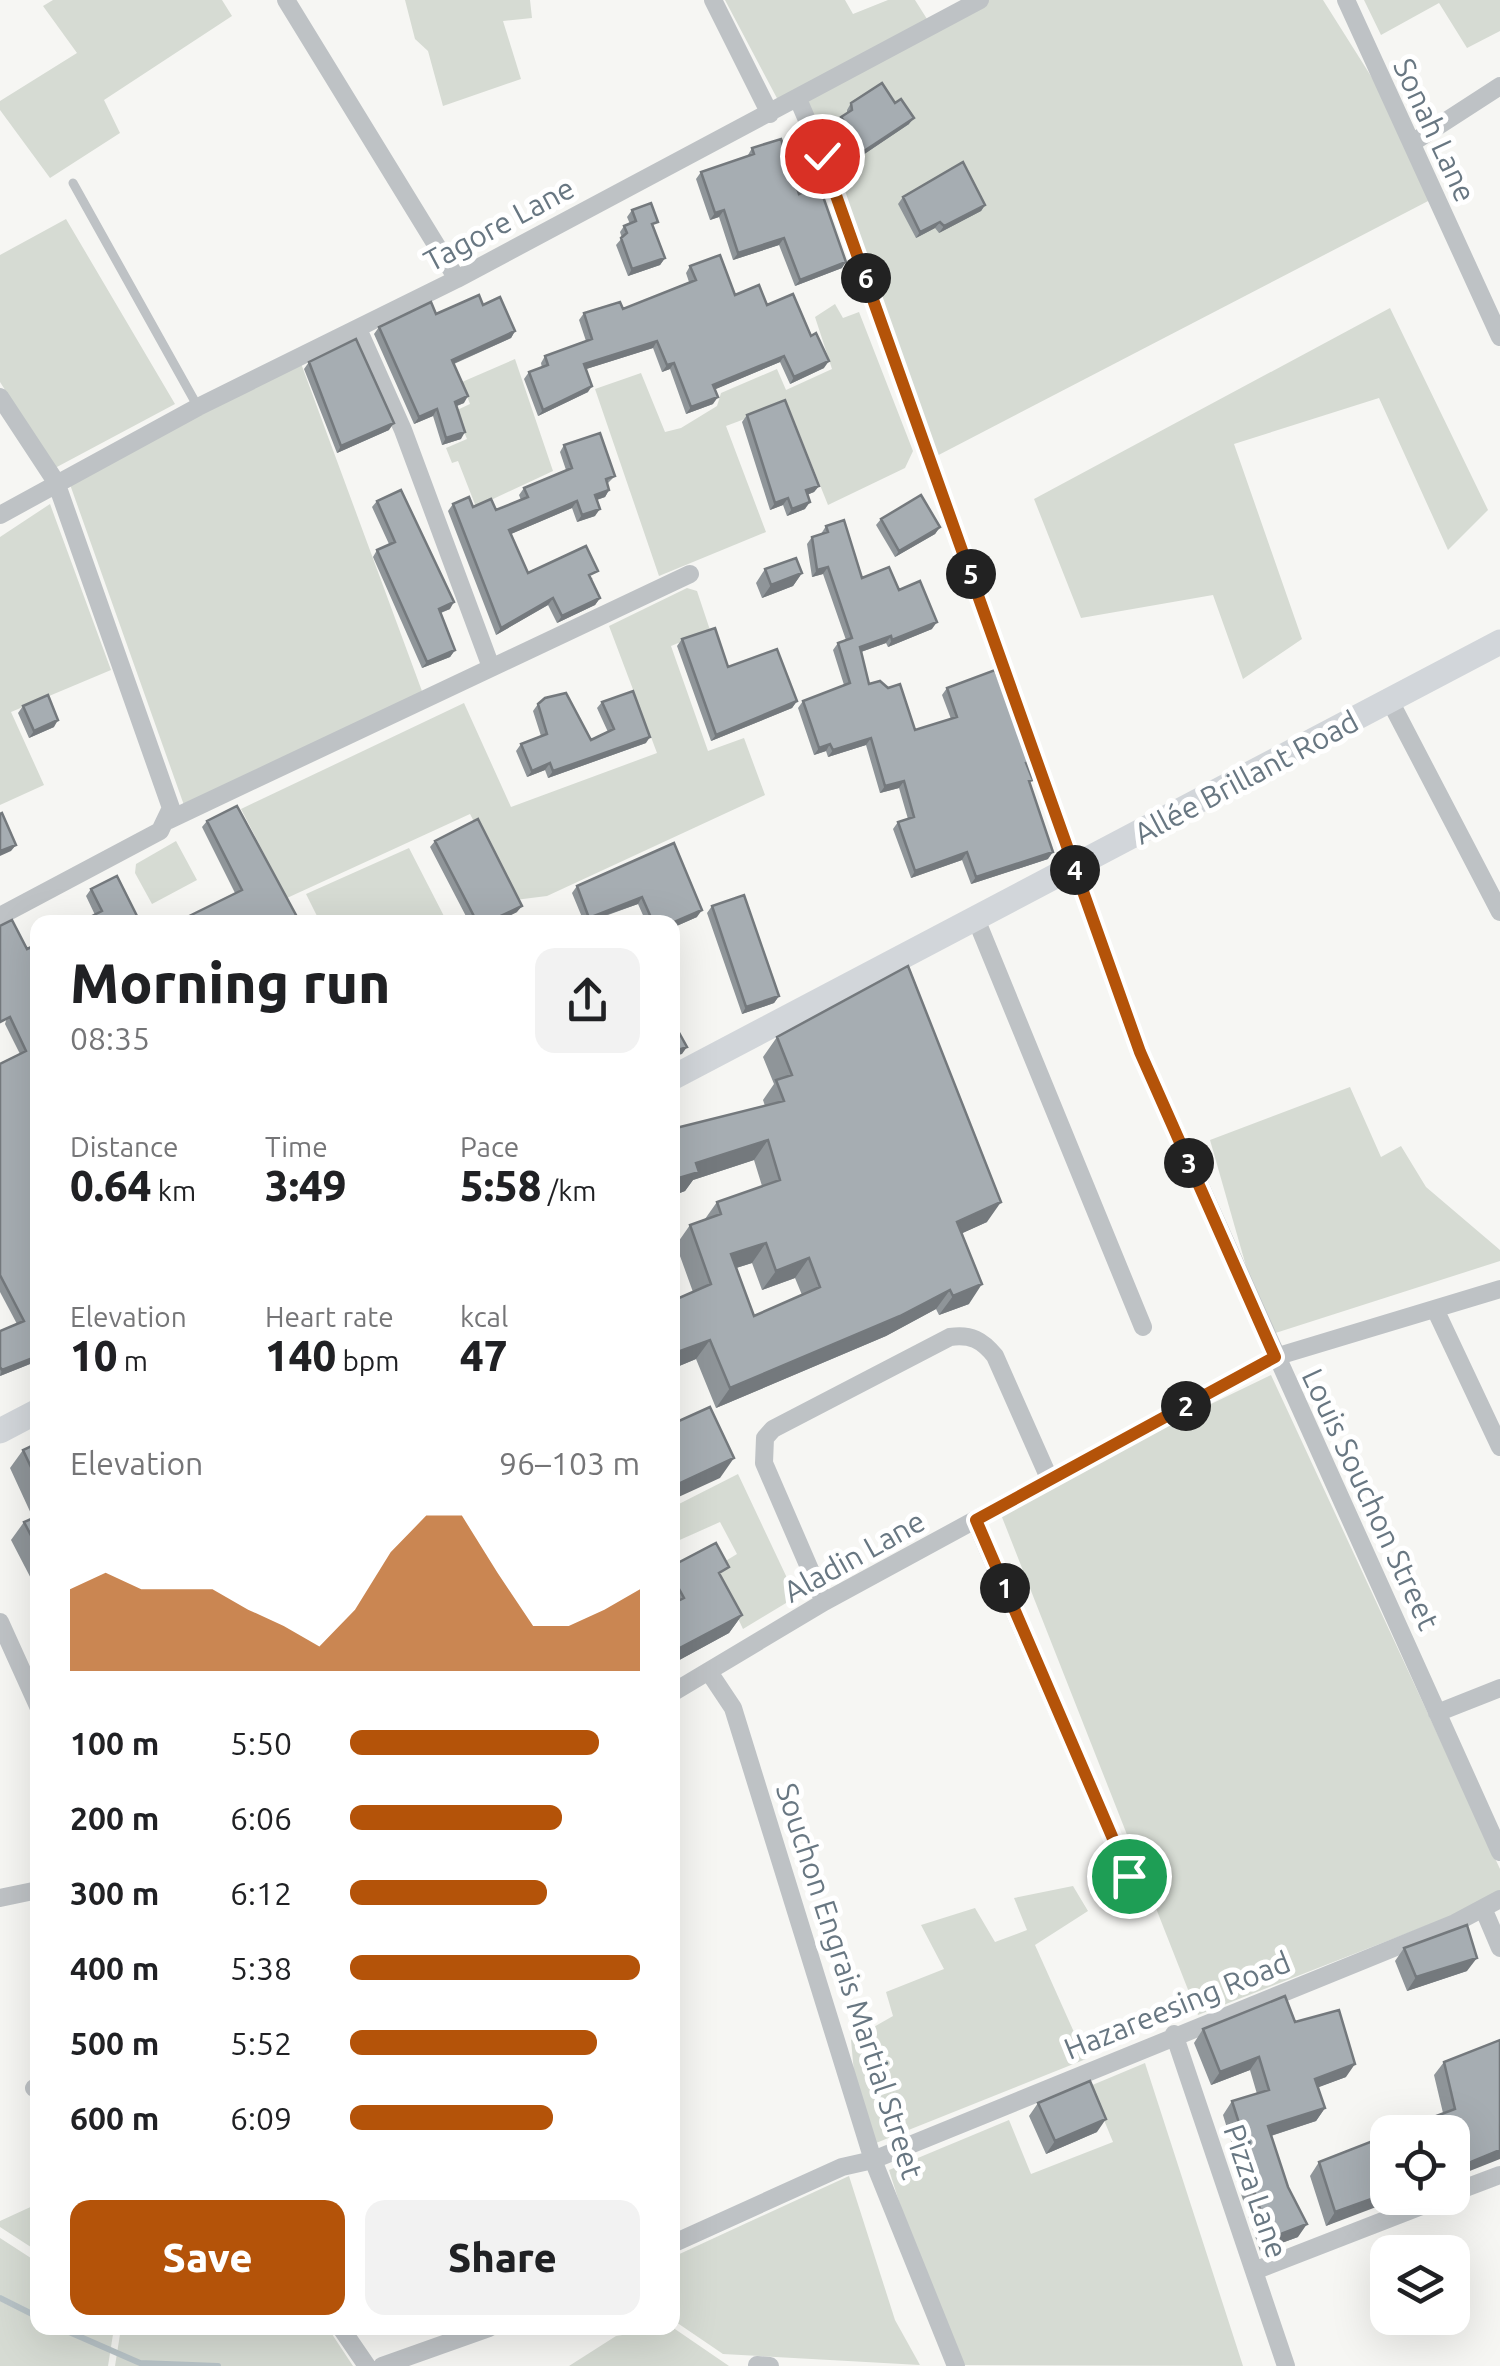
<!DOCTYPE html>
<html lang="en">
<head>
<meta charset="utf-8">
<style>
	body { margin:0; font-family:Ubuntu,sans-serif; background:#f2f2f2; color:#202124; height:100vh; display:flex; flex-direction:column; font-size:38px; white-space:nowrap }
	* { box-sizing:border-box; margin:0 }
	p { font-size:32px; color:#757577 }
	.icon { flex:none; width:55px; height:55px; fill:none; stroke:currentColor; stroke-width:2; stroke-linecap:round; stroke-linejoin:round }
	.map { position:relative; flex:1; overflow:hidden }
	.side { position:absolute; left:30px; top:915px; width:650px; height:1420px; display:flex; flex-direction:column; background:#fff; border-radius:20px; box-shadow:0 10px 40px #0002 }
	.side>* { flex:none }
	.fabs { position:absolute; left:1370px; top:2115px; display:grid; gap:20px }
	.fabs a { display:grid; place-items:center; width:100px; height:100px; border-radius:20px; background:#fff; box-shadow:0 10px 40px #0002; font-size:50px }
	.pin { position:absolute; display:grid; place-items:center; width:85px; height:85px; color:#fff; margin:-42px; border:5px solid #fff; border-radius:50%; box-shadow:0 2px 10px #0007 }
	.km { position:absolute; width:50px; height:50px; margin:-25px; border-radius:50%; background:#222; color:#fff; font-size:28px; line-height:50px; text-align:center }
	.round { display:grid; place-items:center; flex:none; width:105px; height:105px; border-radius:20px; background:#f2f2f2 }
	.summary { display:flex; align-items:center; justify-content:space-between; height:170px; padding:0 40px }
	h1 { font-size:55px; font-weight:800; line-height:75px }
	.metrics { display:grid; grid-template-columns:repeat(3,1fr); gap:15px; height:170px; padding:10px 40px }
	.metrics div { display:grid; align-content:center }
	.metrics b { font-size:42px; font-weight:800 }
	.metrics small { font-size:28px; font-weight:400 }
	.metrics p { font-size:28px }
	.chart { height:280px; padding:20px 40px }
	.chart p { display:flex; justify-content:space-between }
	.chart svg { width:100%; height:180px; margin-top:10px; fill:#b45309; opacity:.7 }
	.action { display:flex; gap:20px; margin-top:auto; padding:20px 40px }
	.action a { flex:1; height:115px; border-radius:20px; background:#b45309; color:#fff; font-size:40px; font-weight:800; line-height:115px; text-align:center }
	.action a+a { background:#f2f2f2; color:#202124 }
	ul { padding:0 40px; list-style:none; font-size:32px }
	li { display:grid; grid-template-columns:160px 120px 1fr; align-items:center; height:75px }
	li i { height:25px; border-radius:12px; background:#b45309 }
	.map>svg:first-child { display:block }
</style>
</head>
<body>
<div class="map">
<svg width="1500" height="2366" viewBox="0 0 1500 2366">
	<rect width="100%" height="100%" fill="#f6f6f3"/>
	<!-- green -->
	<path fill="#d6dbd3" d="M53 0H222L232 16 104 100 120 133 50 178 0 110V101L77 53 43 6Z
		M405 0H530L532 18 503 21 521 79 443 106 428 51 415 39Z
		M725 0H845L853 14 888 0H915L927 19 779 102Z
		M983 0H1323L1410 138 1432 199 929 460 805 96Z
		M1364 0H1500V31L1467 48 1439 3 1381 35Z
		M66 219 175 404 55 468 0 382V255Z
		M835 304 843 318 859 312 913 451 905 468 828 505 787 403 726 426 766 532 659 576 595 389 641 373 665 432 681 428 717 406 721 393 777 369 786 390 832 369 815 317Z
		M1390 308 1488 510 1448 550 1379 398 1234 444 1302 639 1243 679 1213 595 1081 618 1034 499Z
		M299 358 426 702 185 808 67 476Z
		M515 359 553 471 476 507 458 461 452 463 446 448 467 439 455 411 470 404 462 382Z
		M50 504 111 670 11 712 44 785 0 805V537Z
		M687 588 697 591 710 630 671 646 708 751 744 738 765 795 547 896 515 900 470 814 287 898 241 809 464 703 511 807 657 753 609 626Z
		M176 841 197 880 152 904 135 873 136 864Z
		M409 848 447 922H320L306 894Z
		M1350 1087 1381 1157 1401 1146 1426 1187 1500 1250V1261L1266 1336 1210 1140Z
		M1271 1375 1500 1869V1897L1198 2015 998 1507Z
		M738 1474 796 1597 743 1629 714 1568 737 1554 720 1522 673 1543V1507Z
		M1073 1886 1088 1911 1035 1945 1086 2059 861 2149 851 2040 893 2016 886 1992 944 1969 921 1925 975 1908 995 1942 1027 1930 1014 1898Z
		M1145 2063 1243 2366 951 2365 889 2170 1009 2120 1031 2174 1113 2142 1090 2086Z
		M849 2176 895 2320 920 2365 723 2354 673 2320V2257Z
		M37 2204V2251L0 2227V2221Z
		M0 2238 37 2262 38 2328H114L108 2366H0Z
		M672 2327 729 2366H569L616 2336Z
		M121 2328H328L353 2366H115Z"/>
	<g fill="none" stroke-linecap="round" stroke-linejoin="round">
		<!-- stream -->
		<path stroke="#b7c2c6" stroke-width="6" d="M0 2298 38 2317
			M60 2328 140 2363 218 2366"/>
		<!-- lane -->
		<path stroke="#bec2c5" stroke-width="9" d="M73 183 198 407"/>
		<!-- street -->
		<path stroke="#bec2c5" stroke-width="18" d="M286 0 457 279
			M713 0 770 114
			M1346 0 1500 337
			M798 99 822 155 1140 1052 1500 1852
			M1412 143 1500 86
			M358 329 403 430 491 667
			M0 397 56 482 171 808 160 831 0 916
			M0 515 198 407 457 279 980 0
			M1390 701 1500 912
			M169 820 690 574
			M976 919 1143 1327
			M1435 1309 1500 1447
			M975 1520 1129 1877
			M824 1602 764 1463 765 1438 773 1429 950 1337C971 1334 982 1340 995 1356L1049 1478
			M0 1622 38 1706
			M709 1672 733 1708 873 2160 956 2366
			M672 1693 824 1602 1275 1357 1500 1289
			M1437 1713 1500 1688
			M0 1898 38 1890
			M1483 1908 1500 1948
			M1174 2034 1286 2366
			M34 2088 38 2086
			M1452 2193 1500 2175
			M672 2244 842 2167 873 2160 1455 1923 1500 1899
			M1254 2271 1442 2198
			M341 2328 367 2366
			M757 2365 770 2366
			M382 2366 489 2328"/>
		<!-- secondary -->
		<path stroke="#d2d6da" stroke-width="25" d="M672 1078 1500 642
			M0 1431 38 1411"/>
	</g>
	<!-- wall -->
	<path fill="#8f9599" fill-rule="evenodd" d="M851 103 909 124 851 163 839 146 847 138 837 124 841 117 847 113V110Z
		M752 148 799 194 842 268 795 286 779 245 733 260 719 217 710 220 696 179 701 172 748 156V155Z
		M903 197 985 205 981 211 939 233 935 228 916 238 898 204Z
		M632 210 654 228 665 258 660 265 628 276 616 245 622 238 620 232 624 226 630 224 627 217Z
		M690 266 735 295 767 305 824 368 790 384 780 362 715 389 713 404 686 414 670 369 662 372 653 348 586 369 588 392 538 416 524 379 529 372 542 368 541 363 545 356 586 341 579 320 584 313 623 309 689 282 686 273Z
		M483 305 515 331 511 338 454 364 464 403 457 406 461 439 442 445 433 416 414 424 374 334 379 327Z
		M309 362 389 430 337 453 304 369Z
		M747 415 819 486 814 492 807 495 805 509 787 516 783 505 770 510 742 422Z
		M564 445 615 476 607 484 609 490 605 497 597 500 595 516 577 522 572 508 511 534 528 573 593 578 591 579 600 598 595 605 557 623 548 605 496 635 448 511 453 504 496 510 521 500 519 495 524 488 566 470 560 452Z
		M377 501 450 609 441 613 455 650 450 657 422 668 373 557 377 550 389 544 372 507Z
		M881 519 940 527 935 534 895 557 876 525Z
		M826 526 862 578 899 590 932 629 888 647 886 643 861 652 869 684 915 730 951 719 942 695 947 688 1031 761 1027 766 1030 784 1048 859 971 884 962 860 911 878 893 829 898 822 908 819 899 788 880 793 866 745 828 757 826 751 814 755 798 708 803 701 844 685 833 650 838 643 846 640 823 574 812 577 807 544 812 537 821 534Z
		M765 569 802 573 793 586 762 598 756 583Z
		M682 639 728 667 797 701 792 708 711 741 677 646Z
		M602 702 646 743 548 778 545 770 527 777 516 751 521 744 541 736 533 711 538 704 591 740 608 732 597 708Z
		M23 706 54 727 29 738 18 713Z
		M207 821 296 915 291 922H176L235 893 202 827Z
		M435 841 517 912 497 922H469L430 847Z
		M674 843 697 917 672 928V922H646L638 904 589 922H584L572 893 577 886Z
		M91 889 140 922 95 915 86 896Z
		M712 906 779 996 774 1003 742 1014 707 913Z
		M38 944V1145L34 1147 38 1156V1368L35 1362 0 1376V1383V1331L17 1324 0 1292V1064L20 1054 5 1024 27 949Z
		M777 1037 987 1222 962 1233 969 1304 939 1315 936 1309 886 1336 716 1408 696 1359 672 1369V1301L693 1292 676 1245 690 1225 705 1219 717 1202 762 1186 754 1160 693 1180 685 1191 672 1196V1129L765 1106 763 1100 774 1084 763 1057ZM752 1263 762 1290 795 1278 802 1295 754 1316 736 1268Z
		M38 1443V1592L11 1540 24 1522 33 1518 10 1468 23 1450Z
		M672 1566 722 1578 742 1615 729 1633 672 1664Z
		M1404 1948 1467 1971 1407 1991 1395 1961Z
		M1295 2022 1346 2077 1318 2087 1325 2108 1316 2121 1271 2136 1298 2237 1260 2251 1230 2161 1235 2154 1223 2115 1232 2101 1257 2094 1250 2070 1211 2085 1194 2043 1203 2029Z
		M1500 2040 1462 2176 1452 2178V2132L1443 2113 1434 2075 1444 2062Z
		M1038 2103 1097 2132 1046 2154 1029 2116Z
		M1319 2162 1388 2198 1326 2226 1310 2176Z"/>
	<!-- shaded-wall -->
	<path fill="#74797d" d="M914 118 909 124 851 163 855 157Z
		M985 205 981 211 939 233 944 226Z
		M724 210 719 217 710 220 715 213Z
		M940 222 935 228 916 238 920 232Z
		M784 238 779 245 733 260 738 253Z
		M665 258 660 265 628 276 632 269Z
		M846 262 842 268 795 286 800 280Z
		M515 331 511 338 448 366 452 360Z
		M657 341 653 348 580 371 584 364Z
		M784 356 780 362 709 392 713 385Z
		M829 361 824 368 790 384 794 377Z
		M674 363 670 369 662 372 667 365Z
		M592 386 588 392 538 416 543 410Z
		M468 396 464 403 451 408 455 402Z
		M718 397 713 404 686 414 691 407Z
		M437 409 433 416 414 424 419 417Z
		M394 423 389 430 337 453 341 446Z
		M465 432 461 439 442 445 446 438Z
		M819 486 814 492 801 497 806 490Z
		M609 490 605 497 590 502 595 495Z
		M788 498 783 505 770 510 775 503Z
		M577 501 572 508 504 537 509 530Z
		M810 502 805 509 787 516 792 509Z
		M600 509 595 516 577 522 582 515Z
		M940 527 935 534 895 557 899 551Z
		M828 567 823 574 812 577 817 570Z
		M802 573 793 586 762 598 771 585Z
		M553 598 548 605 496 635 501 628Z
		M600 598 595 605 557 623 562 616Z
		M454 602 450 609 434 615 439 609Z
		M937 622 932 629 888 647 892 640Z
		M891 636 886 643 855 654 860 647Z
		M455 650 450 657 422 668 427 662Z
		M797 701 792 708 711 741 716 735Z
		M58 720 54 727 29 738 34 731Z
		M650 737 646 743 548 778 553 771Z
		M871 738 866 745 828 757 833 750Z
		M830 744 826 751 814 755 819 748Z
		M550 763 545 770 527 777 532 771Z
		M904 781 899 788 880 793 885 786Z
		M16 845 11 851 0 856V851Z
		M967 852 962 860 911 878 915 871Z
		M1053 852 1048 859 971 884 976 877Z
		M642 897 638 904 586 922 589 918Z
		M522 906 517 912 497 922H488Z
		M702 910 697 917 672 928V923Z
		M779 996 774 1003 742 1014 746 1007Z
		M687 1047 682 1054 672 1057V1052Z
		M768 1140 754 1160 693 1180 685 1191 672 1196V1180L696 1163Z
		M1001 1202 987 1222 943 1242 957 1222Z
		M766 1243 752 1263 717 1274 731 1254Z
		M809 1258 795 1278 762 1290 776 1271Z
		M982 1284 969 1304 939 1315 953 1296Z
		M950 1290 936 1309 886 1336 716 1408 730 1388Z
		M710 1340 696 1359 672 1369V1354Z
		M38 1356 35 1362 0 1376 2 1370Z
		M734 1458 720 1478 672 1500 674 1486Z
		M742 1615 729 1633 672 1664V1652Z
		M1477 1958 1467 1971 1407 1991 1416 1977Z
		M1259 2057 1250 2070 1211 2085 1220 2072Z
		M1355 2064 1346 2077 1306 2092 1315 2079Z
		M1325 2108 1316 2121 1258 2140 1268 2126Z
		M1106 2119 1097 2132 1046 2154 1055 2141Z
		M1500 2150V2159L1452 2178V2167Z
		M1388 2193V2198H1400L1326 2226 1335 2212Z
		M1307 2224 1298 2237 1260 2251 1270 2238Z"/>
	<!-- building -->
	<path fill="#a6adb2" stroke="#74797d" stroke-width="2.5" fill-rule="evenodd" d="M882 83 895 103 901 99 914 118 855 157 844 140 853 134 841 117 852 110 851 103Z
		M781 139 799 194 819 185 846 262 800 280 784 238 738 253 724 210 715 213 701 172 754 154 752 148Z
		M963 162 985 205 944 226 940 222 920 232 903 197Z
		M651 203 658 222 652 224 665 258 632 269 621 238 627 233 624 226 636 221 632 210Z
		M720 255 735 295 759 285 767 305 793 294 811 336 816 333 829 361 794 377 784 356 713 385 718 397 691 407 674 363 667 365 657 341 584 364 592 386 543 410 529 372 548 365 545 356 592 339 584 313 620 302 623 309 696 280 690 266Z
		M479 295 483 305 500 297 515 331 452 360 468 396 455 402 465 432 446 438 437 409 419 417 379 327 431 302 436 314Z
		M356 339 394 423 341 446 309 362Z
		M785 400 819 486 806 490 810 502 792 509 788 498 775 503 747 415Z
		M600 433 615 476 606 479 609 490 595 495 600 509 582 515 577 501 509 530 528 573 586 546 598 571 589 575 600 598 562 616 553 598 501 628 453 504 469 497 473 507 491 499 496 510 528 497 524 488 572 468 564 445Z
		M401 490 454 602 439 609 455 650 427 662 377 550 395 542 377 501Z
		M921 495 940 527 899 551 881 519Z
		M844 520 862 578 889 567 899 590 920 581 937 622 892 640 891 636 860 647 869 684 880 681 888 688 900 684 915 730 957 717 947 688 995 670 1031 761 1026 763 1033 780 1029 781 1053 852 976 877 967 852 915 871 898 822 914 817 904 781 885 786 871 738 833 750 830 744 819 748 803 701 850 683 838 643 852 638 828 567 817 570 812 537 828 532 826 526Z
		M796 558 802 573 771 585 765 569Z
		M715 628 728 667 777 649 797 701 716 735 682 639Z
		M633 691 650 737 553 771 550 763 532 771 521 744 547 734 538 704 545 698 566 693 591 740 614 729 602 702Z
		M48 695 58 720 34 731 23 706Z
		M237 806 296 915 284 922H177L242 890 207 821Z
		M2 813 16 845 0 851V814Z
		M478 819 522 906 488 922H477L435 841Z
		M674 843 702 910 672 923 653 922 642 897 589 918 577 886Z
		M117 876 140 922H80L102 911 91 889Z
		M744 895 779 996 746 1007 712 906Z
		M12 920 27 949 38 944V1141L32 1143 38 1156V1356L2 1370 0 1367V1331L24 1321 0 1275V1064L26 1051 10 1017 0 1022V926Z
		M908 966 1001 1202 957 1222 982 1284 953 1296 950 1290 900 1316 730 1388 710 1340 672 1354V1301L711 1284 690 1225 721 1214 717 1202 780 1180 768 1140 696 1163 699 1172 672 1180V1129L784 1101 776 1080 792 1075 777 1037ZM766 1243 776 1271 809 1258 820 1287 754 1316 731 1254Z
		M672 1020 687 1047 672 1052Z
		M710 1407 734 1458 674 1486 672 1424Z
		M38 1443V1482L23 1450Z
		M38 1516V1549L24 1522Z
		M716 1543 729 1567 719 1573 742 1615 672 1652V1604L684 1598 672 1576V1566Z
		M1467 1925 1477 1958 1416 1977 1404 1948Z
		M1285 1996 1295 2022 1339 2010 1355 2064 1315 2079 1325 2108 1268 2126 1288 2187 1307 2224 1270 2238 1239 2148 1246 2145 1232 2101 1269 2090 1259 2057 1220 2072 1203 2029Z
		M1500 2040V2150L1471 2162 1452 2167V2132H1394L1455 2109 1444 2062Z
		M1090 2081 1106 2119 1055 2141 1038 2103Z
		M1388 2135V2193L1335 2212 1319 2162Z"/>
	<g fill="none" stroke-linecap="round" stroke-linejoin="round">
		<!-- route casing -->
		<g stroke="#fff" stroke-width="20">
			<path id="route" d="M822 156 1140 1052 1275 1357 976 1520 1129 1876"/>
		</g>
		<!-- route -->
		<use href="#route" stroke="#b45309" stroke-width="12"/>
	</g>
	<g text-anchor="middle" dominant-baseline="central" stroke-width="10" stroke-linejoin="round" paint-order="stroke">
		<!-- street labels -->
		<g font-size="30" fill="#687782" stroke="#fff">
			<text transform="translate(1435 130) rotate(65)">Sonah Lane</text>
			<text transform="translate(499 224) rotate(-28)">Tagore Lane</text>
			<text transform="translate(1246 777) rotate(-28)">Allée Brillant Road</text>
			<text transform="translate(1371 1499) rotate(65)">Louis Souchon Street</text>
			<text transform="translate(854 1556) rotate(-29)">Aladin Lane</text>
			<text transform="translate(850 1981) rotate(72)">Souchon Engrais Martial Street</text>
			<text transform="translate(1177 2005) rotate(-22)">Hazareesing Road</text>
			<text transform="translate(1256 2191) rotate(71)">Pizza Lane</text>
		</g>
	</g>
</svg>
<div class="fabs">
<a><svg class="icon" aria-label="locate" viewBox="0 0 24 24"><circle cx="12" cy="12" r="6"/><path d="M12 2v4M12 18v4M2 12h4M18 12h4"/></svg></a>
<a><svg class="icon" aria-label="layers" viewBox="0 0 24 24"><path d="M12 4l9 5-9 5-9-5zM3 14l9 5 9-5"/></svg></a>
</div>
<div class="pin" style="left:1129px;top:1876px;background:#1e9e55"><svg class="icon" aria-label="arrive" viewBox="0 0 24 24"><path d="M6 21V4h12l-3 4 3 4H6"/></svg></div>
<div class="pin" style="left:822px;top:156px;background:#d93025"><svg class="icon" aria-label="check" viewBox="0 0 24 24"><path d="M5 12l5 5 9-10"/></svg></div>
<b class="km" style="left:1005px;top:1588px">1</b>
<b class="km" style="left:1186px;top:1406px">2</b>
<b class="km" style="left:1189px;top:1163px">3</b>
<b class="km" style="left:1075px;top:870px">4</b>
<b class="km" style="left:971px;top:574px">5</b>
<b class="km" style="left:866px;top:278px">6</b>
<section class="side">
<div class="summary"><div><h1>Morning run</h1><p>08:35</p></div><a class="round"><svg class="icon" aria-label="share" viewBox="0 0 24 24"><path d="M12 15V3M7 8l5-5 5 5M5 13v7h14v-7"/></svg></a></div>
<div class="metrics">
<div><p>Distance</p><b>0.64<small> km</small></b></div>
<div><p>Time</p><b>3:49</b></div>
<div><p>Pace</p><b>5:58<small> /km</small></b></div>
</div>
<div class="metrics">
<div><p>Elevation</p><b>10<small> m</small></b></div>
<div><p>Heart rate</p><b>140<small> bpm</small></b></div>
<div><p>kcal</p><b>47</b></div>
</div>
<div class="chart"><p><span>Elevation</span>96–103 m</p>
<svg viewBox="0 0 160 44" preserveAspectRatio="none"><path d="M0 44V24L10 20L20 24L30 24L40 24L50 29L60 33L70 38L80 29L90 15L100 6L110 6L120 20L130 33L140 33L150 29L160 24V44z"/></svg>
</div>
<ul>
<li><b>100 m</b>5:50<i style="width:86%"></i></li>
<li><b>200 m</b>6:06<i style="width:73%"></i></li>
<li><b>300 m</b>6:12<i style="width:68%"></i></li>
<li><b>400 m</b>5:38<i style="width:100%"></i></li>
<li><b>500 m</b>5:52<i style="width:85%"></i></li>
<li><b>600 m</b>6:09<i style="width:70%"></i></li>
</ul>
<div class="action"><a>Save</a><a>Share</a></div>
</section>
</div>
</body>
</html>
